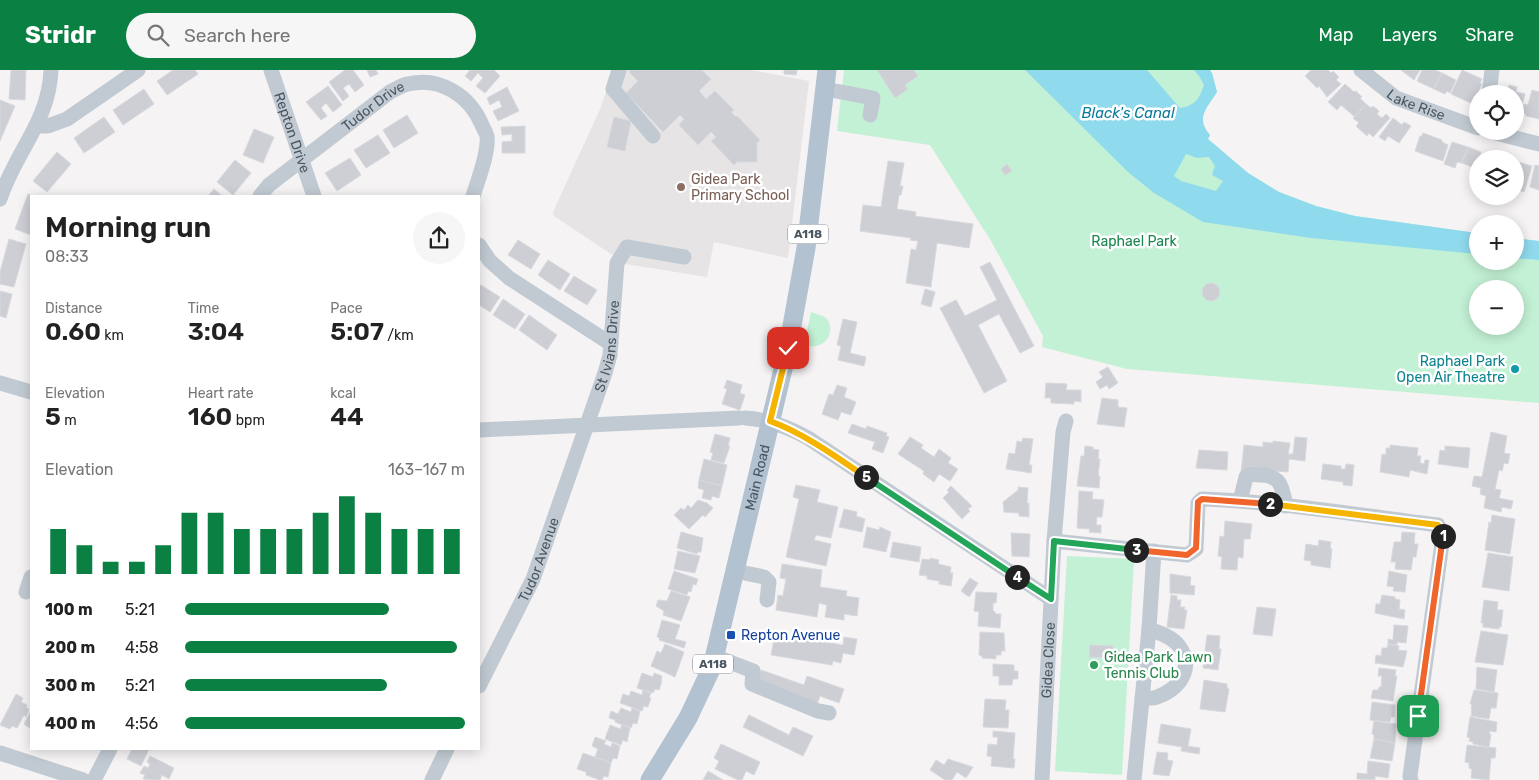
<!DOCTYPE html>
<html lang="en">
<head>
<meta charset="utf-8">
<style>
	body { margin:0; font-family:Rubik,sans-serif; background:#f6f6f6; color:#222; height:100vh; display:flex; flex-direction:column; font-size:19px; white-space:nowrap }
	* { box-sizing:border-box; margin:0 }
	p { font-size:16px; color:#767676 }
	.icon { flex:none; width:28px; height:28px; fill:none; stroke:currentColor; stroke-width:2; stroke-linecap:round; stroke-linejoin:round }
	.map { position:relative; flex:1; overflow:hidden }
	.sheet { position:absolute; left:30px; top:125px; width:450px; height:555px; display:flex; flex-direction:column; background:#fff; border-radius:0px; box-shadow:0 2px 12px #0003 }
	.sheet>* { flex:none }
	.fabs { position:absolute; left:1469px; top:15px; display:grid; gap:10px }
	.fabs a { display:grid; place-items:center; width:55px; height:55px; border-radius:50%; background:#fff; box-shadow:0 2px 12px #0003; font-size:25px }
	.pin { position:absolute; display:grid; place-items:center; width:42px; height:42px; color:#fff; margin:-21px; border-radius:10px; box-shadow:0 2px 8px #0006 }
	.km { position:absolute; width:25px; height:25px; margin:-12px; border-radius:50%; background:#222; color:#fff; font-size:14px; line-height:25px; text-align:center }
	.round { display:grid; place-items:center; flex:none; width:52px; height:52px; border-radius:26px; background:#f6f6f6 }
	.head { display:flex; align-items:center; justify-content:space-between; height:85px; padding:0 15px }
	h1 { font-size:28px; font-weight:600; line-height:38px }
	.figures { display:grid; grid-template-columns:repeat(3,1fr); gap:8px; height:85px; padding:5px 15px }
	.figures div { display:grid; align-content:center }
	.figures b { font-size:25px; font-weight:600 }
	.figures small { font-size:14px; font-weight:400 }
	.figures p { font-size:14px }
	.chart { height:140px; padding:10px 15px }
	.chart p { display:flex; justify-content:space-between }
	.chart svg { width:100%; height:90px; margin-top:5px; stroke:#0b8043; stroke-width:6 }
	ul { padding:0 15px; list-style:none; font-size:16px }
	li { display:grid; grid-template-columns:80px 60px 1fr; align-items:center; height:38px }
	li i { height:12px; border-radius:6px; background:#0b8043 }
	header { display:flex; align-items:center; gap:30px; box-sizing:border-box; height:70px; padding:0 25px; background:#0b8043; color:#fff }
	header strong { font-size:24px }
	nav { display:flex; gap:28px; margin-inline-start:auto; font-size:18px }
	.search { width:350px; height:45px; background:#f6f6f6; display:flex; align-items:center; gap:12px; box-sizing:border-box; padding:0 18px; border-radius:28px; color:#767676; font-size:19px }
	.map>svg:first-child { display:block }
</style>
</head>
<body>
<header>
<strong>Stridr</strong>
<div class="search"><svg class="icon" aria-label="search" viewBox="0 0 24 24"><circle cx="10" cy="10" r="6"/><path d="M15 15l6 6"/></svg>Search here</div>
<nav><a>Map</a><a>Layers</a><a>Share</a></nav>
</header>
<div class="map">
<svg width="1539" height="710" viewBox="0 0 1539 710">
	<rect width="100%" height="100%" fill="#f5f3f3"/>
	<!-- education -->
	<path fill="#e6e4e5" d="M613 0H752L809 11 788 188 714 172 707 207 626 194 554 146 553 142 601 37Z"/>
	<!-- green -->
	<path fill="#c3f1d5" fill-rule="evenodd" d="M844 0H1210L1212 3 1217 22C1207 38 1195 48 1210 65L1208 69 1248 103 1279 122 1316 136 1355 146 1477 163 1478 191H1515V168L1539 171V333L1127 299 1042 277 1043 266 991 171 930 75 837 61ZM1478 219H1515V256H1478Z
		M811 242C816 244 822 245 826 248 834 256 830 271 820 275 815 277 809 276 804 276Z
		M1067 486 1134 489 1122 705 1055 701Z"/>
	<!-- water -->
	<path fill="#90daee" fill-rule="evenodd" d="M1025 0H1147L1180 38C1195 36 1199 29 1204 15L1199 6 1194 0H1210L1212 3 1217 22C1207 38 1195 48 1210 65L1208 69 1248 103 1279 122 1316 136 1355 146 1477 163V184L1311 168 1203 152 1154 123 1128 102ZM1186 84 1197 88 1209 87 1215 96 1212 105 1223 111 1216 121 1181 111 1174 106Z
		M1515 168 1539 171V190L1515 188Z"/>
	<!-- building -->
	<path fill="#cdcfd5" stroke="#d7d9de" d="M11 0H26L25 30 9 29Z
		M173 0H195L198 4 167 25 157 11Z
		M345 0H353L364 15 355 22 349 14 343 18 349 26 343 31 329 12Z
		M367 0H376L378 4 370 7Z
		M470 0H494L500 6 485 23 476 16 483 8 478 3 471 11 465 6Z
		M631 0H702L711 9 699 21 706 29 715 21 734 40 731 42 736 47 737 46 760 70 757 73V92H737L734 95 711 71 716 67 711 62 698 75 679 55 684 49 680 45 663 62 626 23 638 11 629 2Z
		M784 0H797L796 5 784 4Z
		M877 0H914L918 6 905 15 908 19 895 28Z
		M1311 0H1328L1331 3 1333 1 1339 7 1336 10 1341 14 1327 27 1319 16 1317 18 1305 6Z
		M1401 0H1420L1414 10Z
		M1422 0H1435L1442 3 1434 19 1417 11Z
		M1462 0 1482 9 1480 13 1482 14 1478 22 1481 23 1478 24V30L1475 35 1451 24Z
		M1442 3 1456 10 1450 23 1447 21 1445 24 1434 19Z
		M1345 14 1354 22 1356 21 1362 27 1360 28 1366 34 1355 47 1341 35 1337 40 1328 32Z
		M1509 15 1517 17 1516 22 1525 24 1519 45 1515 44V24H1507Z
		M328 16 342 35 333 42 326 33 321 38 327 46 321 50 306 32Z
		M507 17 519 41 498 51 493 41 502 37 499 30 490 35 487 28Z
		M144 19 154 34 123 55 113 40Z
		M1532 20 1539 22V49L1526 46V44L1522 43 1524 34 1528 35Z
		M0 30 15 36 0 71Z
		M1366 34 1371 38 1373 36 1379 41 1377 44 1382 48 1386 44 1390 48 1373 67 1369 63 1367 66 1356 56 1359 53 1353 48Z
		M407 45 418 63 394 78 383 60Z
		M104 47 115 62 84 83 74 68Z
		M614 47 631 51 625 81 607 77Z
		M1393 48 1402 55 1404 52 1411 56 1399 73 1388 66 1385 71 1379 67Z
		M525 56V83H502V72L512 71V64L502 65 501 57Z
		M254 59 274 67 263 93 243 85Z
		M1423 63 1442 70V72L1448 75 1443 91 1415 81 1420 66H1422Z
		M378 65 390 83 366 98 354 80Z
		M1452 72 1468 77 1462 93 1457 92 1455 98 1444 94Z
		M1468 77 1481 82 1480 84 1486 87 1485 89H1478V99L1462 93Z
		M57 82 71 94 47 122 33 111Z
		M1488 82 1507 87V89H1486Z
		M350 88 361 105 337 121 325 103Z
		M235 90 251 103 233 125 217 112Z
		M888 91 904 93 900 116H903L901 125H899L897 139 916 142 915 146 973 154 969 178 937 173 931 217 906 213 911 179 916 180 918 171 910 170 911 168 860 161 863 135 881 137Z
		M1515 91 1532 96 1524 122 1518 120 1519 117 1515 116Z
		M1007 94 1012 101 1005 105 1001 99Z
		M1535 95 1539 96V120L1530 117Z
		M214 119 222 126H208Z
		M28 124 33 126H31V165L15 159Z
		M9 169 26 174 14 217 0 214V202Z
		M518 170 540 184 531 199 508 185Z
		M548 190 570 204 560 220 538 205Z
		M990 192 1034 276 1020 283 999 244 978 255 1007 311 984 323 940 238 956 230 965 246 997 230 980 197Z
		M574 206 597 220 587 235 564 221Z
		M1202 222a9 9 0 1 1 18 0a9 9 0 1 1-18 0Z
		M479 214 500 227 490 242 479 235Z
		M925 219 935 222 931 237 921 234Z
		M0 221 12 224 6 248 0 246Z
		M503 229 525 244 515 259 493 245Z
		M529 245 557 265 547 280 519 260Z
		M843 249 857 252 850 283 866 287 864 296 838 290 841 276 837 275Z
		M1108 297 1118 313 1109 319 1107 315 1100 319 1096 312 1103 307 1099 302Z
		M727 310 742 315 740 323 745 325 740 340 722 334 727 319 724 318Z
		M1046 313 1067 314 1066 320H1081V332L1074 331V334L1051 333V328H1045Z
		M837 315 847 318 844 327 856 332 851 345 841 342 838 350 822 344 829 324 833 325Z
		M1102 328 1118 330V337L1127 338 1124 357 1097 354Z
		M852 354 866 359 867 356 887 363 886 366 889 367 883 383 872 379 875 372 848 363Z
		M1491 362 1507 366 1504 383 1510 384 1508 394 1504 393 1502 401 1499 400 1495 419 1501 420 1499 428 1513 431 1511 439 1502 437 1501 442 1484 438 1486 426 1480 424 1481 418 1472 416 1474 406 1482 407Z
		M715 364 730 368 728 376H730L724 393 711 390 713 383 710 382Z
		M910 367 923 375 921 378 934 387 939 379 951 388 948 393 958 399 950 411 939 404 934 412 923 404 924 401 898 384Z
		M1295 367 1307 368 1305 391 1289 389 1288 402 1263 400 1241 402 1244 375 1263 377V372L1273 373V371L1290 373 1288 384H1293Z
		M1023 368 1033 369 1029 395H1032L1031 403 1006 399 1009 383 1015 384 1017 371 1022 372Z
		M1390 375 1418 378 1417 386H1421L1420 393 1424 394 1425 390H1429L1427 404 1410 400 1409 407 1380 402 1382 384 1386 385V378H1390Z
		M1085 376 1093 377V379L1099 380 1098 389H1100L1098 406H1100L1099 418 1077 416 1081 386H1084Z
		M1445 376 1470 378 1468 398 1438 394 1440 380 1445 381Z
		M1199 380 1228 382 1227 400 1196 398Z
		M704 389 727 395 722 416 699 410Z
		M1323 394 1341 396V399H1345L1346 394 1354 395 1352 416 1343 415V412L1321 409Z
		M699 410 722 416 719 428 712 426 711 430 702 428 704 420 698 418Z
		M796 415 820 420 817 432 838 437 831 468 816 465 814 470 831 474 826 496 786 487 799 429 793 427Z
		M951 416 972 436 968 439 970 441 962 449 943 428 949 422 947 420Z
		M1018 417 1028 418 1027 433H1029V447L1019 446V443L1004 442 1003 432 1018 420Z
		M1079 421 1093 422 1092 429 1104 430 1102 447H1097L1096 455H1101V463L1089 462 1090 459 1077 458Z
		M698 430 707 433 713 438 705 447 703 445 689 459 674 445 681 438 684 440 688 435 691 438Z
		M844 439 857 442 856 446 865 449 862 462 839 457Z
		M1492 445 1515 449 1510 484 1485 480 1489 452 1491 453Z
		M1225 451 1252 454 1250 469H1244L1243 488 1238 487 1237 500 1221 499 1222 487 1218 486 1220 466 1224 467Z
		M867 457 879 460 880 457 891 462 886 482 863 477Z
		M681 462 703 468 701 482H698L697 484 677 478Z
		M1402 462 1415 463 1414 474H1418L1416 487H1413L1411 500 1395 499 1396 492H1391L1394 472H1401Z
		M1011 463 1030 464 1029 487 1012 486Z
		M1319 470 1331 472 1330 478 1332 479 1330 498 1311 495V491L1304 490 1306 474 1318 476Z
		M893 472 921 477 919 492 890 487Z
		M678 481 700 486 695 503 674 499Z
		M1488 483 1513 487 1509 521 1482 517Z
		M930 488 939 490 938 494 951 497 950 503H953L951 516 939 514V511L927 509V506L919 505 922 489 930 490Z
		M782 494 822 500 820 517 847 521 846 526 859 528 857 546 844 544V550L825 547 827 535 819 533 817 547 776 540 778 525 783 526 786 509 780 508Z
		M674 501 698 509 696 515 693 514 691 522 688 521 687 525 668 519Z
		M1389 501 1407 505 1405 522 1393 521 1394 517 1387 516Z
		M1170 504 1191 507 1190 515 1195 516 1194 525 1170 523Z
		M970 508 978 513 969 527 961 521Z
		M671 521 690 527 681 551 663 545 664 541 656 536 658 530 667 531Z
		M976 522 997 523 996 533H993V540L996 544H1001L1000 558 978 556 979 542 974 541Z
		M1171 525 1177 526V530H1181L1180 537H1185L1184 540H1187L1184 559 1167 557Z
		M1382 525 1395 527V529L1400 530 1399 539 1405 540 1404 549 1375 543 1376 534H1380Z
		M1484 530 1498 532 1497 540H1503L1501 557H1499V559L1483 557V553H1481Z
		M1257 537 1276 539 1272 566 1253 564Z
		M662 550 680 555 675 569 686 572 684 578 659 570 660 568 657 567Z
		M1394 555 1408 556 1406 573 1397 572V575L1388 574V569L1393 570Z
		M1481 561 1508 565 1503 595 1475 592Z
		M980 562 1004 563 1005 581H1001V585H996V589L982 588V586L979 585Z
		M775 564 843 575 844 567 857 569 854 585 843 583 841 593 833 591 832 595 771 585Z
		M1207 565 1220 566 1219 579H1221L1218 600 1203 598Z
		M665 574 684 582 675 607 651 596 657 581 661 583Z
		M1388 574 1399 576 1398 580 1407 581 1403 597 1375 593 1376 585 1381 586 1382 578H1387Z
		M1090 575 1113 576 1112 588 1089 587Z
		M993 594 1014 595V601H1018V609H1013L1012 615H999V606H993Z
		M1477 597 1497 600 1494 622 1476 619Z
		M1379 598 1396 600 1395 606H1397L1393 631 1371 628 1373 620H1378L1379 617H1381L1382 606H1378Z
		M761 600 804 615 807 606 844 619 839 633 820 626 817 635 756 614Z
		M642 603 653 607 654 603 662 606 661 611H662L659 620 655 619 653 623 637 618Z
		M1204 610 1227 614V618L1229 619 1225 642 1200 639Z
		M643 620 651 623 649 628H651L648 637 644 636 642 641 620 633 623 624 629 626 631 621 642 625Z
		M1474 620 1498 623 1496 638H1491L1489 649 1471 646 1472 639H1471L1472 634H1470Z
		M16 624 23 628 21 632 27 635 26 638 29 639 26 647 24 645 17 658 12 656 10 659 0 655Z
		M985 629 1006 630 1005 640H1009L1008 658 983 657Z
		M1372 632 1395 635 1394 647H1391L1390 652 1370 650Z
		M621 638 631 642 632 638 640 641 637 654 633 653 631 658 615 652V650L609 648 611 641 618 644Z
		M31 641V659L24 654Z
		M749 645 789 665 793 657 813 666 803 686 743 657Z
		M1470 647 1497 652 1496 662 1490 661 1489 664H1491L1489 677 1473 674V672L1469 671 1470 668 1467 667Z
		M1374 651 1396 654 1395 673 1374 669V665L1372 664Z
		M1161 654 1191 659 1188 676 1200 678 1199 684 1181 681 1182 677 1158 673Z
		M610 655 620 659 622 655 630 658 627 672 623 670 621 675 605 669Z
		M993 661 1015 663 1013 689H1015L1014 698 991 696 992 687 987 686 988 674 997 675 998 667H993Z
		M595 667 606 671 604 674 611 677 612 673 620 676 617 689 613 688 611 693 595 687 598 679 592 676Z
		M1374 669 1395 673 1392 691 1370 688Z
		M721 674 760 692 754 705 746 701 742 710H738L715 699 719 691 714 688Z
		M1467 675 1496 678 1495 688H1491L1489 710 1471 708 1472 699 1469 698V693L1465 692Z
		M132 679H149L141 696 127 689Z
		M1157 682 1168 683 1167 690 1173 691 1169 706 1153 704Z
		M583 683 611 693 608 707 604 706 602 710H600L586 705V702L577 699Z
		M150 686 174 698 169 709 162 705 160 710 143 709 145 705 140 703 144 696 148 698 150 694 147 692Z
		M948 689 973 697 966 708 957 702 952 710H945L930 700 936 690 944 695Z
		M1368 691 1390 694 1388 708 1375 706V710L1357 709V703L1367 704Z
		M708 701 723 710H703Z"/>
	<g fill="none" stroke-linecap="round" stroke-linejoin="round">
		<!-- minor -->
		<g stroke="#c1cad2" stroke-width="15">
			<path id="s1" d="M271 0 314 126"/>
			<path d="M619 0 613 19 653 66"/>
			<path id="s2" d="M1361 0 1396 28 1478 58"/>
			<path d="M825 19 873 28 870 45"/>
			<path d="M1489 24 1492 0"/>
			<path d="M37 56H48L67 49 138 0"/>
			<path d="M1488 61 1539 74"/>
			<path id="s3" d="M260 126 269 115 390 22C396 19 402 15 408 14 440 6 470 26 482 55 483 58 486 62 487 66 489 82 478 110 473 126"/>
			<path d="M0 129C15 82 49 52 51 0"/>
			<path d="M479 175 490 191 509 208 611 274"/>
			<path d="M0 313 31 322"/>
			<path d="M745 348C768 349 788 357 808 368L1051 529"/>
			<path d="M479 360 739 348"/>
			<path d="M1240 431 1246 407C1251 403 1255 405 1261 405 1282 406 1282 418 1286 436"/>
			<path d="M1054 471 1063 362 1066 351"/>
			<path d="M735 501 764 507 769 512 767 530"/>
			<path d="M26 522 31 507"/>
			<path d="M714 586 753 601 752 614 818 641 829 643"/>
			<path id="s4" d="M479 616 533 509 605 303 610 285 617 193 627 177 684 187"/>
			<path d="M1142 628C1147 628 1153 629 1157 627 1179 619 1195 599 1179 576 1172 567 1160 563 1149 559L1154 481"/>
			<path d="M0 683 83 710"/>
			<path d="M94 710 110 679"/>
			<path d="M432 710 447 679"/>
			<path id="s5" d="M1042 710 1054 471 1187 485 1196 479 1198 433 1202 429C1281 432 1359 445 1438 455L1443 466 1410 706 1411 710"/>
			<path d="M1134 710 1149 559"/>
		</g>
		<!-- major -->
		<path stroke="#b3c2d1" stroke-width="19" id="s6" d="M650 710 688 648 712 597 788 278 806 178 827 0"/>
	</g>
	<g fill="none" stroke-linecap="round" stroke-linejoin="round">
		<!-- split-1 casing -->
		<g stroke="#fff" stroke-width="10">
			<path id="split-1" d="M1418 646 1443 466"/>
		</g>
		<!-- split-2 casing -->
		<g stroke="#fff" stroke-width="10">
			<path id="split-2" d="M1270 434 1438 455 1443 466"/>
		</g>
		<!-- split-3 casing -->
		<g stroke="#fff" stroke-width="10">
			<path id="split-3" d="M1136 480 1187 485 1196 478 1198 432 1202 429 1270 434"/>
		</g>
		<!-- split-4 casing -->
		<g stroke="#fff" stroke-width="10">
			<path id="split-4" d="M1017 507 1051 529 1054 471 1136 480"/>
		</g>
		<!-- split-5 casing -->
		<g stroke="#fff" stroke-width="10">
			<path id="split-5" d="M866 407 1017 507"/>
		</g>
		<!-- split-6 casing -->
		<g stroke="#fff" stroke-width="10">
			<path id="split-6" d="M788 278 770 351C805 364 835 386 866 407"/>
		</g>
		<!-- split-1 -->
		<use href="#split-1" stroke="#f0652b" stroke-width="6"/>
		<!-- split-2 -->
		<use href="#split-2" stroke="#f5b400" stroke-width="6"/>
		<!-- split-3 -->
		<use href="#split-3" stroke="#f0652b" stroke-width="6"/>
		<!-- split-4 -->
		<use href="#split-4" stroke="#22a559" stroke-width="6"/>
		<!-- split-5 -->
		<use href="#split-5" stroke="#22a559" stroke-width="6"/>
		<!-- split-6 -->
		<use href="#split-6" stroke="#f5b400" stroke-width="6"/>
	</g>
	<!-- markers -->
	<circle fill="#8d6e63" stroke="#fff" stroke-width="2" cx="681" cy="117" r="5"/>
	<circle fill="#0f9aa8" stroke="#fff" stroke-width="2" cx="1515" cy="299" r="5"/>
	<rect fill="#1a4fb4" stroke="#fff" stroke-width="2" x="726" y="560" width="10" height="10" rx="2.5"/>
	<circle fill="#2e9e5b" stroke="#fff" stroke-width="2" cx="1094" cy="595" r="5"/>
	<g text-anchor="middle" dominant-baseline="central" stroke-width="5" stroke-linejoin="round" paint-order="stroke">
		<!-- shield labels -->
		<g fill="#fff" stroke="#808990" stroke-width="1">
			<rect x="788" y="154.5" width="40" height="19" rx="4"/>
			<rect x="693" y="584.5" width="40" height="19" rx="4"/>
		</g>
		<g font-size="12" font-weight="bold" fill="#4a5661">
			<text x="808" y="164">A118</text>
			<text x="713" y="594">A118</text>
		</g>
		<!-- street labels -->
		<g font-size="14" fill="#4a5661" stroke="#fff">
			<text stroke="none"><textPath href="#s2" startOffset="66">Lake Rise</textPath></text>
			<text stroke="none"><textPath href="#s3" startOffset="145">Tudor Drive</textPath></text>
			<text stroke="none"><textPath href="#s1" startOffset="66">Repton Drive</textPath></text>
			<text stroke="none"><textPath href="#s4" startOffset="365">St Ivians Drive</textPath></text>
			<text stroke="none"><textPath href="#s6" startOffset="324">Main Road</textPath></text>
			<text stroke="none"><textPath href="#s4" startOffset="140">Tudor Avenue</textPath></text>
			<text stroke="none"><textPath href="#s5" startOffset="120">Gidea Close</textPath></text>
		</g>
		<!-- education labels -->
		<g font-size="14" fill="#785e54" stroke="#fff" text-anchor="start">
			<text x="691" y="109">Gidea Park<tspan x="691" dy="16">Primary School</tspan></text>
		</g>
		<!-- park labels -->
		<g font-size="14" fill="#17864f" stroke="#fff">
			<text x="1134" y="171">Raphael Park</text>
		</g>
		<!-- culture labels -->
		<g font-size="14" fill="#0d838f" stroke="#fff" text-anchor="end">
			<text x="1505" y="291">Raphael Park<tspan x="1505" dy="16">Open Air Theatre</tspan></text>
		</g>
		<!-- transit labels -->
		<g font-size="14" fill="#164399" stroke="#fff" text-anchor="start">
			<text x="741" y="565">Repton Avenue</text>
		</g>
		<!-- leisure labels -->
		<g font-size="14" fill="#27864d" stroke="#fff" text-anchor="start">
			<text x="1104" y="587">Gidea Park Lawn<tspan x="1104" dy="16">Tennis Club</tspan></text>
		</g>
		<!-- water labels -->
		<g font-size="15" font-style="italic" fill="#0c7c9b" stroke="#fff">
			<text x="1128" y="43">Black's Canal</text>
		</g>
	</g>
</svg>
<div class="fabs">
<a><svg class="icon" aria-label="locate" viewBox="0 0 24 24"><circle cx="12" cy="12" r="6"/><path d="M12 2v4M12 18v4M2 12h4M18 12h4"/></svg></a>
<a><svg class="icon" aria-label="layers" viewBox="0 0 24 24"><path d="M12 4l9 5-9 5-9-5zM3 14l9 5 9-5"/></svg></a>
<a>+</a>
<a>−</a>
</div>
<div class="pin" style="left:1418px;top:646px;background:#1e9e55"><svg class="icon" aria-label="arrive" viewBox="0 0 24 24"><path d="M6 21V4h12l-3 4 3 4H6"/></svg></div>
<div class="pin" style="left:788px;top:278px;background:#d93025"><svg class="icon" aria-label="check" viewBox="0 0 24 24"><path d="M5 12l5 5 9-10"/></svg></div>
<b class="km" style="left:1443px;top:466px">1</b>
<b class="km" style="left:1270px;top:434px">2</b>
<b class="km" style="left:1136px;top:480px">3</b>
<b class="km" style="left:1017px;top:507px">4</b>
<b class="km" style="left:866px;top:407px">5</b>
<section class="sheet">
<div class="head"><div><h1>Morning run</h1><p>08:33</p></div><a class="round"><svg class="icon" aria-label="share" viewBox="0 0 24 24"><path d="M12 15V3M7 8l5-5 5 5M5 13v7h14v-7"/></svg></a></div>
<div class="figures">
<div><p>Distance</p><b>0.60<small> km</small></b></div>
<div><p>Time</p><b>3:04</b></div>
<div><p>Pace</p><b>5:07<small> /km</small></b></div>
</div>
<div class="figures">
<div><p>Elevation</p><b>5<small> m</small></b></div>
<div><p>Heart rate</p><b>160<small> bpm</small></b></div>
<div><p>kcal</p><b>44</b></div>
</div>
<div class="chart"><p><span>Elevation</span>163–167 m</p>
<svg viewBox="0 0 160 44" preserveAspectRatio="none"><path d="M5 44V22M15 44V30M25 44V38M35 44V38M45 44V30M55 44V14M65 44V14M75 44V22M85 44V22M95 44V22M105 44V14M115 44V6M125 44V14M135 44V22M145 44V22M155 44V22"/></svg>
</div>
<ul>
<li><b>100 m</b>5:21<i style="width:73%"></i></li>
<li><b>200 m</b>4:58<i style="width:97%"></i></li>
<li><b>300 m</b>5:21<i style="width:72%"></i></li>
<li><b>400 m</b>4:56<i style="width:100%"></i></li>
</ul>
</section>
</div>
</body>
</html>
